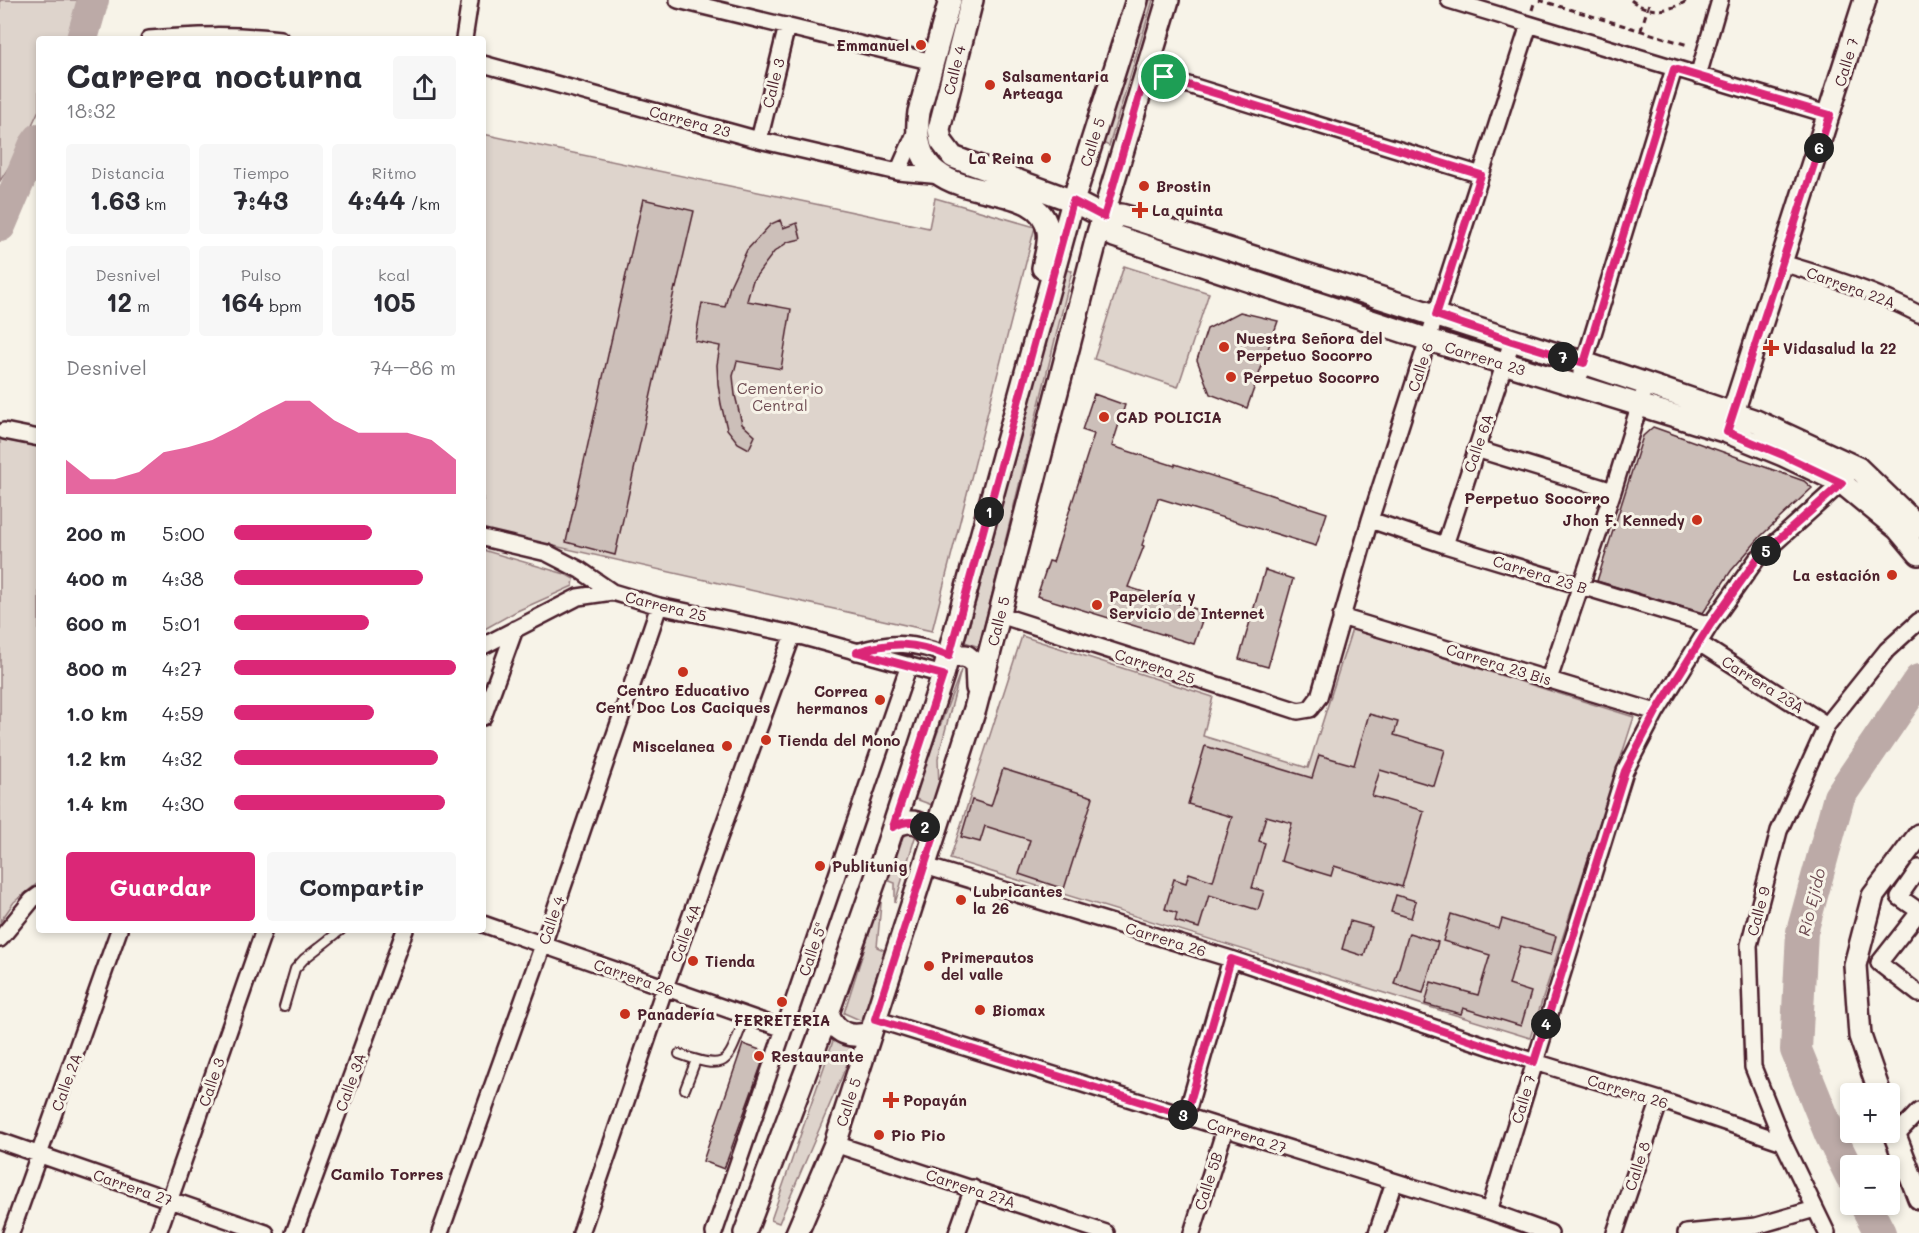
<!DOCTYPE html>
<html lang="es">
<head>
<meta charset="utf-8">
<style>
	body { margin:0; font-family:Mali,sans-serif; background:#f7f7f7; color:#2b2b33; height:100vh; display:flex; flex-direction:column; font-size:22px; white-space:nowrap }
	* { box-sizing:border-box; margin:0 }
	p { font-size:20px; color:#7c7c81 }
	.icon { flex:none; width:33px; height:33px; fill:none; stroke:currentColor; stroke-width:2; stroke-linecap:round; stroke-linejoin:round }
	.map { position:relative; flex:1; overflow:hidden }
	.sheet { position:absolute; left:36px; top:36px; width:450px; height:897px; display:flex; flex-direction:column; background:#fff; border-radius:6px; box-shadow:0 3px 9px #0003 }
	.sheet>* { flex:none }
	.tools { position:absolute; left:1840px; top:1083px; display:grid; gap:12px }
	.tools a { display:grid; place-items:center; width:60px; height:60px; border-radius:6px; background:#fff; box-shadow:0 3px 9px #0003; font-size:30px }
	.pin { position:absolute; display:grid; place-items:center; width:51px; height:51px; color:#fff; margin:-26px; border:3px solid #fff; border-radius:50%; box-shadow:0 2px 6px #0007 }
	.km { position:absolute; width:30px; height:30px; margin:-15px; border-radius:50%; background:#222; color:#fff; font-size:16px; line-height:30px; text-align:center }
	.round { display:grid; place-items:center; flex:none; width:63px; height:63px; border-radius:6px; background:#f7f7f7 }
	.headline { display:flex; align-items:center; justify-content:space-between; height:102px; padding:0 30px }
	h1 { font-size:33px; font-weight:700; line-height:45px }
	.metrics { display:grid; grid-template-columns:repeat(3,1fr); gap:9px; height:102px; padding:6px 30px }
	.metrics div { display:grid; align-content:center; border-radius:6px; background:#f7f7f7; text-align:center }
	.metrics b { font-size:26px; font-weight:700 }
	.metrics small { font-size:16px; font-weight:400 }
	.metrics p { font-size:16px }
	.chart { height:168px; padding:12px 30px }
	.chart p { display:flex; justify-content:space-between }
	.chart svg { width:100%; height:108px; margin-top:6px; fill:#db2777; opacity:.7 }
	.button { display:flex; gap:12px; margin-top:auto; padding:12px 30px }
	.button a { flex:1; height:69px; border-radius:6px; background:#db2777; color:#fff; font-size:24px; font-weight:700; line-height:69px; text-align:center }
	.button a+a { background:#f7f7f7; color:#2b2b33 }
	ul { padding:0 30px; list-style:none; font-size:20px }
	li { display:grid; grid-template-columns:96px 72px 1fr; align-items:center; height:45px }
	li i { height:15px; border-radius:8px; background:#db2777 }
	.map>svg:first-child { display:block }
</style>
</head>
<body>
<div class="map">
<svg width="1919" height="1233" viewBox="0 0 1919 1233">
	<rect width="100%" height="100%" fill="#f7f3e8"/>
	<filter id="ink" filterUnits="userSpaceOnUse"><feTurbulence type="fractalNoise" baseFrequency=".0167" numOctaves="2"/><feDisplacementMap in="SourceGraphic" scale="12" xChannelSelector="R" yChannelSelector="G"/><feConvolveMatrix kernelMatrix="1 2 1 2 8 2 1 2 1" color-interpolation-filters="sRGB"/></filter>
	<g filter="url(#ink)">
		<!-- green -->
		<path fill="#ded4cc" stroke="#947a7c" stroke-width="1.5" d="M0 0H79L67 39H39V110L21 148 0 181Z
			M1144 0H1153L1109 146 1099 141Z
			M483 134 929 228 935 198 1035 227 932 631 483 530Z
			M1124 266 1209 293 1178 387 1094 359Z
			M1065 270 1072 271 979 647 965 642Z
			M0 439 39 447V882L14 902 0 922Z
			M483 550 565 574 574 579 573 586 517 611 483 630Z
			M1352 629 1634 717 1530 1038 950 859 1022 636 1213 697 1203 736 1308 768Z
			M961 670 938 758 939 788 932 805 913 798Z
			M904 827 917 831 895 903V883L884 879Z
			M882 893 877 947 886 951 862 1021 844 1013Z
			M833 1041 854 1048 779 1223 771 1220Z"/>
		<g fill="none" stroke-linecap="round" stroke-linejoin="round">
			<!-- river -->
			<path stroke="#bcaaa7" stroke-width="32" d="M82 39 93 0
				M0 226 34 146 39 139
				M1851 1176 1830 1134 1796 1050 1802 932 1839 797 1919 680
				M1865 1204 1880 1233"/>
		</g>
		<!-- building -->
		<path fill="#ccbfb9" stroke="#4a1f2b" stroke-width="1.5" d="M643 199 694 211 676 288 675 287 615 555 566 542Z
			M780 220 783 228 797 223 801 239 788 242 774 252 753 280 747 301 791 309 781 369 737 361 733 376 735 395 742 424 755 436 749 449 738 443 727 429 721 404 718 384 717 365 720 346 695 341 702 303 725 307 730 286 747 250 771 224Z
			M1240 312 1278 321 1247 408 1210 394 1197 360 1207 329Z
			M1094 394 1125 405 1112 446 1175 466V464L1327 513 1316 546 1158 498 1142 545 1144 546 1128 587 1205 612 1194 644 1037 596 1049 561 1053 562 1094 434 1082 430Z
			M1653 427 1804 481 1812 488 1761 536 1731 571 1703 613 1597 581 1643 436Z
			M1265 570 1293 579 1268 667 1239 659Z
			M1369 714 1398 722 1394 735 1445 750 1434 786 1380 770 1372 796 1424 811 1402 887 1334 866 1331 876 1281 861 1292 823 1266 816 1259 841 1265 843 1252 888 1264 891 1258 910 1209 895 1199 928 1175 921 1177 913 1165 909 1174 879 1186 883 1189 873 1213 881 1232 817 1188 804 1205 746 1312 778 1319 755 1354 765Z
			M1003 769 1093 797 1064 889 1019 874 1030 840 985 826 980 842 961 837 972 800 991 806Z
			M1396 895 1416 901 1411 918 1391 912Z
			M1451 914 1499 929 1502 919 1556 936 1551 955 1520 946 1509 985 1531 992 1521 1026 1463 1008 1461 1014 1425 1004 1431 982 1478 995 1490 955 1443 941Z
			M1350 921 1372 927 1364 956 1342 949Z
			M1409 933 1438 942 1423 993 1394 984Z
			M743 1044 766 1052 724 1169 703 1161Z"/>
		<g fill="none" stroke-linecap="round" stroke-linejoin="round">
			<!-- lane casing -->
			<g stroke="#4a1f2b" stroke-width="12">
				<path id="lane" d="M284 1007 295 969 304 959 341 930
					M679 1054C732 1073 726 1062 746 1016
					M685 1089 696 1060"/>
			</g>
			<!-- street casing -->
			<g stroke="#4a1f2b" stroke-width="20">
				<path id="street" d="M678 0 933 62
					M1449 0 1830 115
					M149 39C196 35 233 34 280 39
					M464 39 470 0
					M483 64 759 140 898 172 942 176
					M1146 72 1481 175
					M1698 76 1720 0
					M759 140 787 26
					M898 172 916 131
					M1782 263C1829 277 1875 291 1919 314
					M1581 373 1674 69
					M4 431 39 438
					M1476 449 1613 491
					M1370 520 1445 545 1710 625
					M483 538 547 553 580 570 612 592
					M1445 545 1512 341
					M1000 615 1298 711 1310 709 1319 697 1370 520 1529 25
					M1341 617 1656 712
					M1699 643 1827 725
					M483 646 578 597 612 592 659 606 793 634 943 675
					M857 652C893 641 914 642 949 656
					M1549 679 1613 491 1642 397
					M483 717 515 629
					M925 866 1231 959 1535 1062 1660 1100 1783 1142
					M1919 868 1899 897 1919 911
					M1919 912 1879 963 1919 994
					M483 924 784 1029
					M0 939 32 900 39 895
					M875 1019 1489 1211 1550 1233
					M1186 1116 1231 959
					M1895 1136 1919 1111
					M0 1141 266 1233
					M835 1144 1106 1233
					M1489 1211 1625 771 1656 712 1710 625 1757 559 1847 478
					M11 1233 119 930
					M158 1233 264 930
					M294 1233 405 930
					M440 1233 543 945 659 606
					M581 1233 665 987 793 634
					M714 1233 909 665
					M957 1233 973 1188
					M1192 1233 1225 1129
					M1377 1233 1394 1182
					M1615 1233 1660 1100
					M1686 1233 1756 1226 1815 1209
					M1827 1233 1783 1142 1753 1067 1749 945 1779 831 1827 725 1887 650 1919 621"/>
			</g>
			<!-- secondary casing -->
			<g stroke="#4a1f2b" stroke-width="26">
				<path id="secondary" d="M950 0 919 112C903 220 1040 168 1048 231 1050 243 1045 257 1043 268
					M972 0 939 129 941 141 953 157 1073 201 1104 217 1114 236 1429 340 1727 432 1783 455 1842 483 1898 529 1919 554
					M1104 217 1121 215 1132 218 1584 363 1756 421 1858 468 1919 527
					M1729 425 1865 0
					M949 656H966L976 664 977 688
					M893 827C911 818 923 821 933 839
					M828 1013C835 1033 851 1040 871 1032
					M1880 1094 1860 1036 1855 965 1873 896 1919 835
					M1890 1122 1919 1198
					M745 1233 828 1013 882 861 943 675 1073 201 1137 0
					M797 1233 835 1144 975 709 1098 233 1168 0"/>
			</g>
			<!-- path -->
			<path stroke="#4a1f2b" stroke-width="3" stroke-dasharray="6 4.5" stroke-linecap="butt" d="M1539 0 1688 45
				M1631 0C1648 14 1670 12 1688 0
				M1532 10 1535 0
				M1641 30 1650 0"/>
			<!-- lane -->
			<use href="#lane" stroke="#f7f3e8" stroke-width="8"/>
			<!-- street -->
			<use href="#street" stroke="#f7f3e8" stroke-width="15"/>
			<!-- secondary -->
			<use href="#secondary" stroke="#f7f3e8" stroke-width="21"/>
		</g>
	</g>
	<g fill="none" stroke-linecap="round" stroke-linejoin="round" filter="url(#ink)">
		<!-- route casing -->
		<g stroke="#fff" stroke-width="12">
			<path id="route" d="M1674 69 1830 115 1727 432 1783 455 1842 483 1757 559 1710 625 1656 712 1625 771 1534 1062 1231 959 1186 1116 875 1019 933 839C923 821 911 818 893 827L943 675 857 652C893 641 914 642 949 656L1073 201 1104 217 1146 72 1481 175 1436 315 1512 341 1584 363Z"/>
		</g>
		<!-- route -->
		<use href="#route" stroke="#db2777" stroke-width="8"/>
	</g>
	<!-- markers -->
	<g fill="#c8321e" stroke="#f7f3e8" stroke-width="2">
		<circle cx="921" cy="45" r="6"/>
		<circle cx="990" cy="85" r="6"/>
		<circle cx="1046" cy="158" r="6"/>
		<circle cx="1144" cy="186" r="6"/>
		<path d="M1137 201h6v6h6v6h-6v6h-6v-6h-6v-6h6z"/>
		<circle cx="1224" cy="347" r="6"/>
		<path d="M1768 339h6v6h6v6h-6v6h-6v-6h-6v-6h6z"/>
		<circle cx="1231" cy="377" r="6"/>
		<circle cx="1104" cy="417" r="6"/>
		<circle cx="1697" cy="520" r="6"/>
		<circle cx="1892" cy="575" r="6"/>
		<circle cx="1097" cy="605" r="6"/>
		<circle cx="683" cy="672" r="6"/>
		<circle cx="880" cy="700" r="6"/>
		<circle cx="766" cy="740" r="6"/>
		<circle cx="727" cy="746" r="6"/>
		<circle cx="820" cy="866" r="6"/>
		<circle cx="961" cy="900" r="6"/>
		<circle cx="693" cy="961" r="6"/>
		<circle cx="929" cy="966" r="6"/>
		<circle cx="782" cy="1002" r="6"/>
		<circle cx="980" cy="1010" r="6"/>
		<circle cx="625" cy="1014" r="6"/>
		<circle cx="759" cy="1056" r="6"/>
		<path d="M888 1091h6v6h6v6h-6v6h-6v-6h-6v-6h6z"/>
		<circle cx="879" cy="1135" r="6"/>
	</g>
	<g text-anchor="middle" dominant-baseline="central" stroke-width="6" stroke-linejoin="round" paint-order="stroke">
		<!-- poi labels -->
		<g font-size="15" font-weight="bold" fill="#4a1f2b" stroke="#f7f3e8" text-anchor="start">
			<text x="909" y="45" text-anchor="end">Emmanuel</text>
			<text x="1002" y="76">Salsamentaria<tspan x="1002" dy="17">Arteaga</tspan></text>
			<text x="1034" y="158" text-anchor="end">La Reina</text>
			<text x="1156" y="186">Brostin</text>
			<text x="1152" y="210">La quinta</text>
			<text x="1236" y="338">Nuestra Señora del<tspan x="1236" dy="17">Perpetuo Socorro</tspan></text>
			<text x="1783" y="348">Vidasalud la 22</text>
			<text x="1243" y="377">Perpetuo Socorro</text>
			<text x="1116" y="417">CAD POLICIA</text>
			<text x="1685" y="520" text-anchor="end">Jhon F. Kennedy</text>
			<text x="1880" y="575" text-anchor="end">La estación</text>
			<text x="1109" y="596">Papelería y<tspan x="1109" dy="17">Servicio de Internet</tspan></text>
			<text x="683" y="690" text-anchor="middle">Centro Educativo<tspan x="683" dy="17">Cent Doc Los Caciques</tspan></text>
			<text x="868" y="691" text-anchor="end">Correa<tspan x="868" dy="17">hermanos</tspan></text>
			<text x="778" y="740">Tienda del Mono</text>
			<text x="715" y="746" text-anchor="end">Miscelanea</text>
			<text x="832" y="866">Publitunig</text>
			<text x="973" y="891">Lubricantes<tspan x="973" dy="17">la 26</tspan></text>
			<text x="941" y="957">Primerautos<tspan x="941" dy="17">del valle</tspan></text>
			<text x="705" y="961">Tienda</text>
			<text x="992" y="1010">Biomax</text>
			<text x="637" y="1014">Panadería</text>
			<text x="782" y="1020" text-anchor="middle">FERRETERIA</text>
			<text x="771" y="1056">Restaurante</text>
			<text x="903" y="1100">Popayán</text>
			<text x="891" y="1135">Pio Pio</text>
		</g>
		<!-- street labels -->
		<g font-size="15" fill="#4a1f2b" stroke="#f7f3e8">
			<text transform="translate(1846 62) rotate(-73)">Calle 7</text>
			<text transform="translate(954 70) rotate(-76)">Calle 4</text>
			<text transform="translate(773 83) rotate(-76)">Calle 3</text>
			<text transform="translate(690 121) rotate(15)">Carrera 23</text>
			<text transform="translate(1092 142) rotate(-72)">Calle 5</text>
			<text transform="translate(1851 287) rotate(20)">Carrera 22A</text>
			<text transform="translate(1485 358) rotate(17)">Carrera 23</text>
			<text transform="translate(1420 367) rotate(-72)">Calle 6</text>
			<text transform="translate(1478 443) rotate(-71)">Calle 6A</text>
			<text transform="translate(1540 574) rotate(17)">Carrera 23 B</text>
			<text transform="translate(666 606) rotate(14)">Carrera 25</text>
			<text transform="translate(998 621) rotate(-76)">Calle 5</text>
			<text transform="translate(1499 664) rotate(17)">Carrera 23 Bis</text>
			<text transform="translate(1155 666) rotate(18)">Carrera 25</text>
			<text transform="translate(1763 684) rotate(32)">Carrera 23A</text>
			<text transform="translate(1758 911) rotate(-75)">Calle 9</text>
			<text transform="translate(551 920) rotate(-71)">Calle 4</text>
			<text transform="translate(685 933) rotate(-70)">Calle 4A</text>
			<text transform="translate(1166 939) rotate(17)">Carrera 26</text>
			<text transform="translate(812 949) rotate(-71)">Calle 5ª</text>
			<text transform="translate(634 977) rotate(19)">Carrera 26</text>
			<text transform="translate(66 1082) rotate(-70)">Calle 2A</text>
			<text transform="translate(211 1082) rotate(-71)">Calle 3</text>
			<text transform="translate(350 1082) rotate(-70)">Calle 3A</text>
			<text transform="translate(1628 1091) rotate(17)">Carrera 26</text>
			<text transform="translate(1523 1099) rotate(-73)">Calle 7</text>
			<text transform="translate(848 1102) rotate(-72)">Calle 5</text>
			<text transform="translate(1247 1135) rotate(18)">Carrera 27</text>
			<text transform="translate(1637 1166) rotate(-72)">Calle 8</text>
			<text transform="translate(1208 1181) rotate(-72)">Calle 5B</text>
			<text transform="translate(133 1187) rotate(19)">Carrera 27</text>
			<text transform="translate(971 1188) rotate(18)">Carrera 27A</text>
		</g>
		<!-- park labels -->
		<g font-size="15" fill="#6f4c53" stroke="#f7f3e8">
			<text x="780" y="388">Cementerio<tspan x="780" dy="17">Central</tspan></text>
		</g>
		<!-- neighbourhood labels -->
		<g font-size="16" font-weight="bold" fill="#4a1f2b" stroke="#f7f3e8">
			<text x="1537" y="497">Perpetuo Socorro</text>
			<text x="387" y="1173">Camilo Torres</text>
		</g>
		<!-- water labels -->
		<g font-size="16" font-style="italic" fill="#6c4950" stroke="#f7f3e8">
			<text transform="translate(1811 902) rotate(-76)">Río Ejido</text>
		</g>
	</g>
</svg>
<div class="tools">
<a>+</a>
<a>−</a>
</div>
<div class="pin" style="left:1164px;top:77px;background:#1e9e55"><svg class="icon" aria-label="arrive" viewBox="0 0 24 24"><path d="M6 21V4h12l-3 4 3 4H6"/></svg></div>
<b class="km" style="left:989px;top:512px">1</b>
<b class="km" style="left:925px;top:827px">2</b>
<b class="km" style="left:1183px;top:1115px">3</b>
<b class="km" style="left:1546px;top:1024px">4</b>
<b class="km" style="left:1766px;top:551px">5</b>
<b class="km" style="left:1819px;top:148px">6</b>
<b class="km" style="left:1563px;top:357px">7</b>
<section class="sheet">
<div class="headline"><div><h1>Carrera nocturna</h1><p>18:32</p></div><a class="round"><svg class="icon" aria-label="share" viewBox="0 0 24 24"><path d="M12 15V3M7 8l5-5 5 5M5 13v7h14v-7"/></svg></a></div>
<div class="metrics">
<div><p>Distancia</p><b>1.63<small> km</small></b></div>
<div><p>Tiempo</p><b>7:43</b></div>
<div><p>Ritmo</p><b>4:44<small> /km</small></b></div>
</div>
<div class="metrics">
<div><p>Desnivel</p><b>12<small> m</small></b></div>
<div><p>Pulso</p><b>164<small> bpm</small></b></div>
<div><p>kcal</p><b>105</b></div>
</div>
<div class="chart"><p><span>Desnivel</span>74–86 m</p>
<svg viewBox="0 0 160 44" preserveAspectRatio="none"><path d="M0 44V30L10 38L20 38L30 35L40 27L50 25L60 22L70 17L80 11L90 6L100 6L110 14L120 19L130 19L140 19L150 22L160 30V44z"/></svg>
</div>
<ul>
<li><b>200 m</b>5:00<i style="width:62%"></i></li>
<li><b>400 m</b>4:38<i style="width:85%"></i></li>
<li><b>600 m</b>5:01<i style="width:61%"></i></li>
<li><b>800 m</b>4:27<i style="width:100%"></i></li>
<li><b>1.0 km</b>4:59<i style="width:63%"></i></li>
<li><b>1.2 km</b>4:32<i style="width:92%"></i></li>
<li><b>1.4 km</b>4:30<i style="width:95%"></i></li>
</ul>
<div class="button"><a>Guardar</a><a>Compartir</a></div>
</section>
</div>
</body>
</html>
